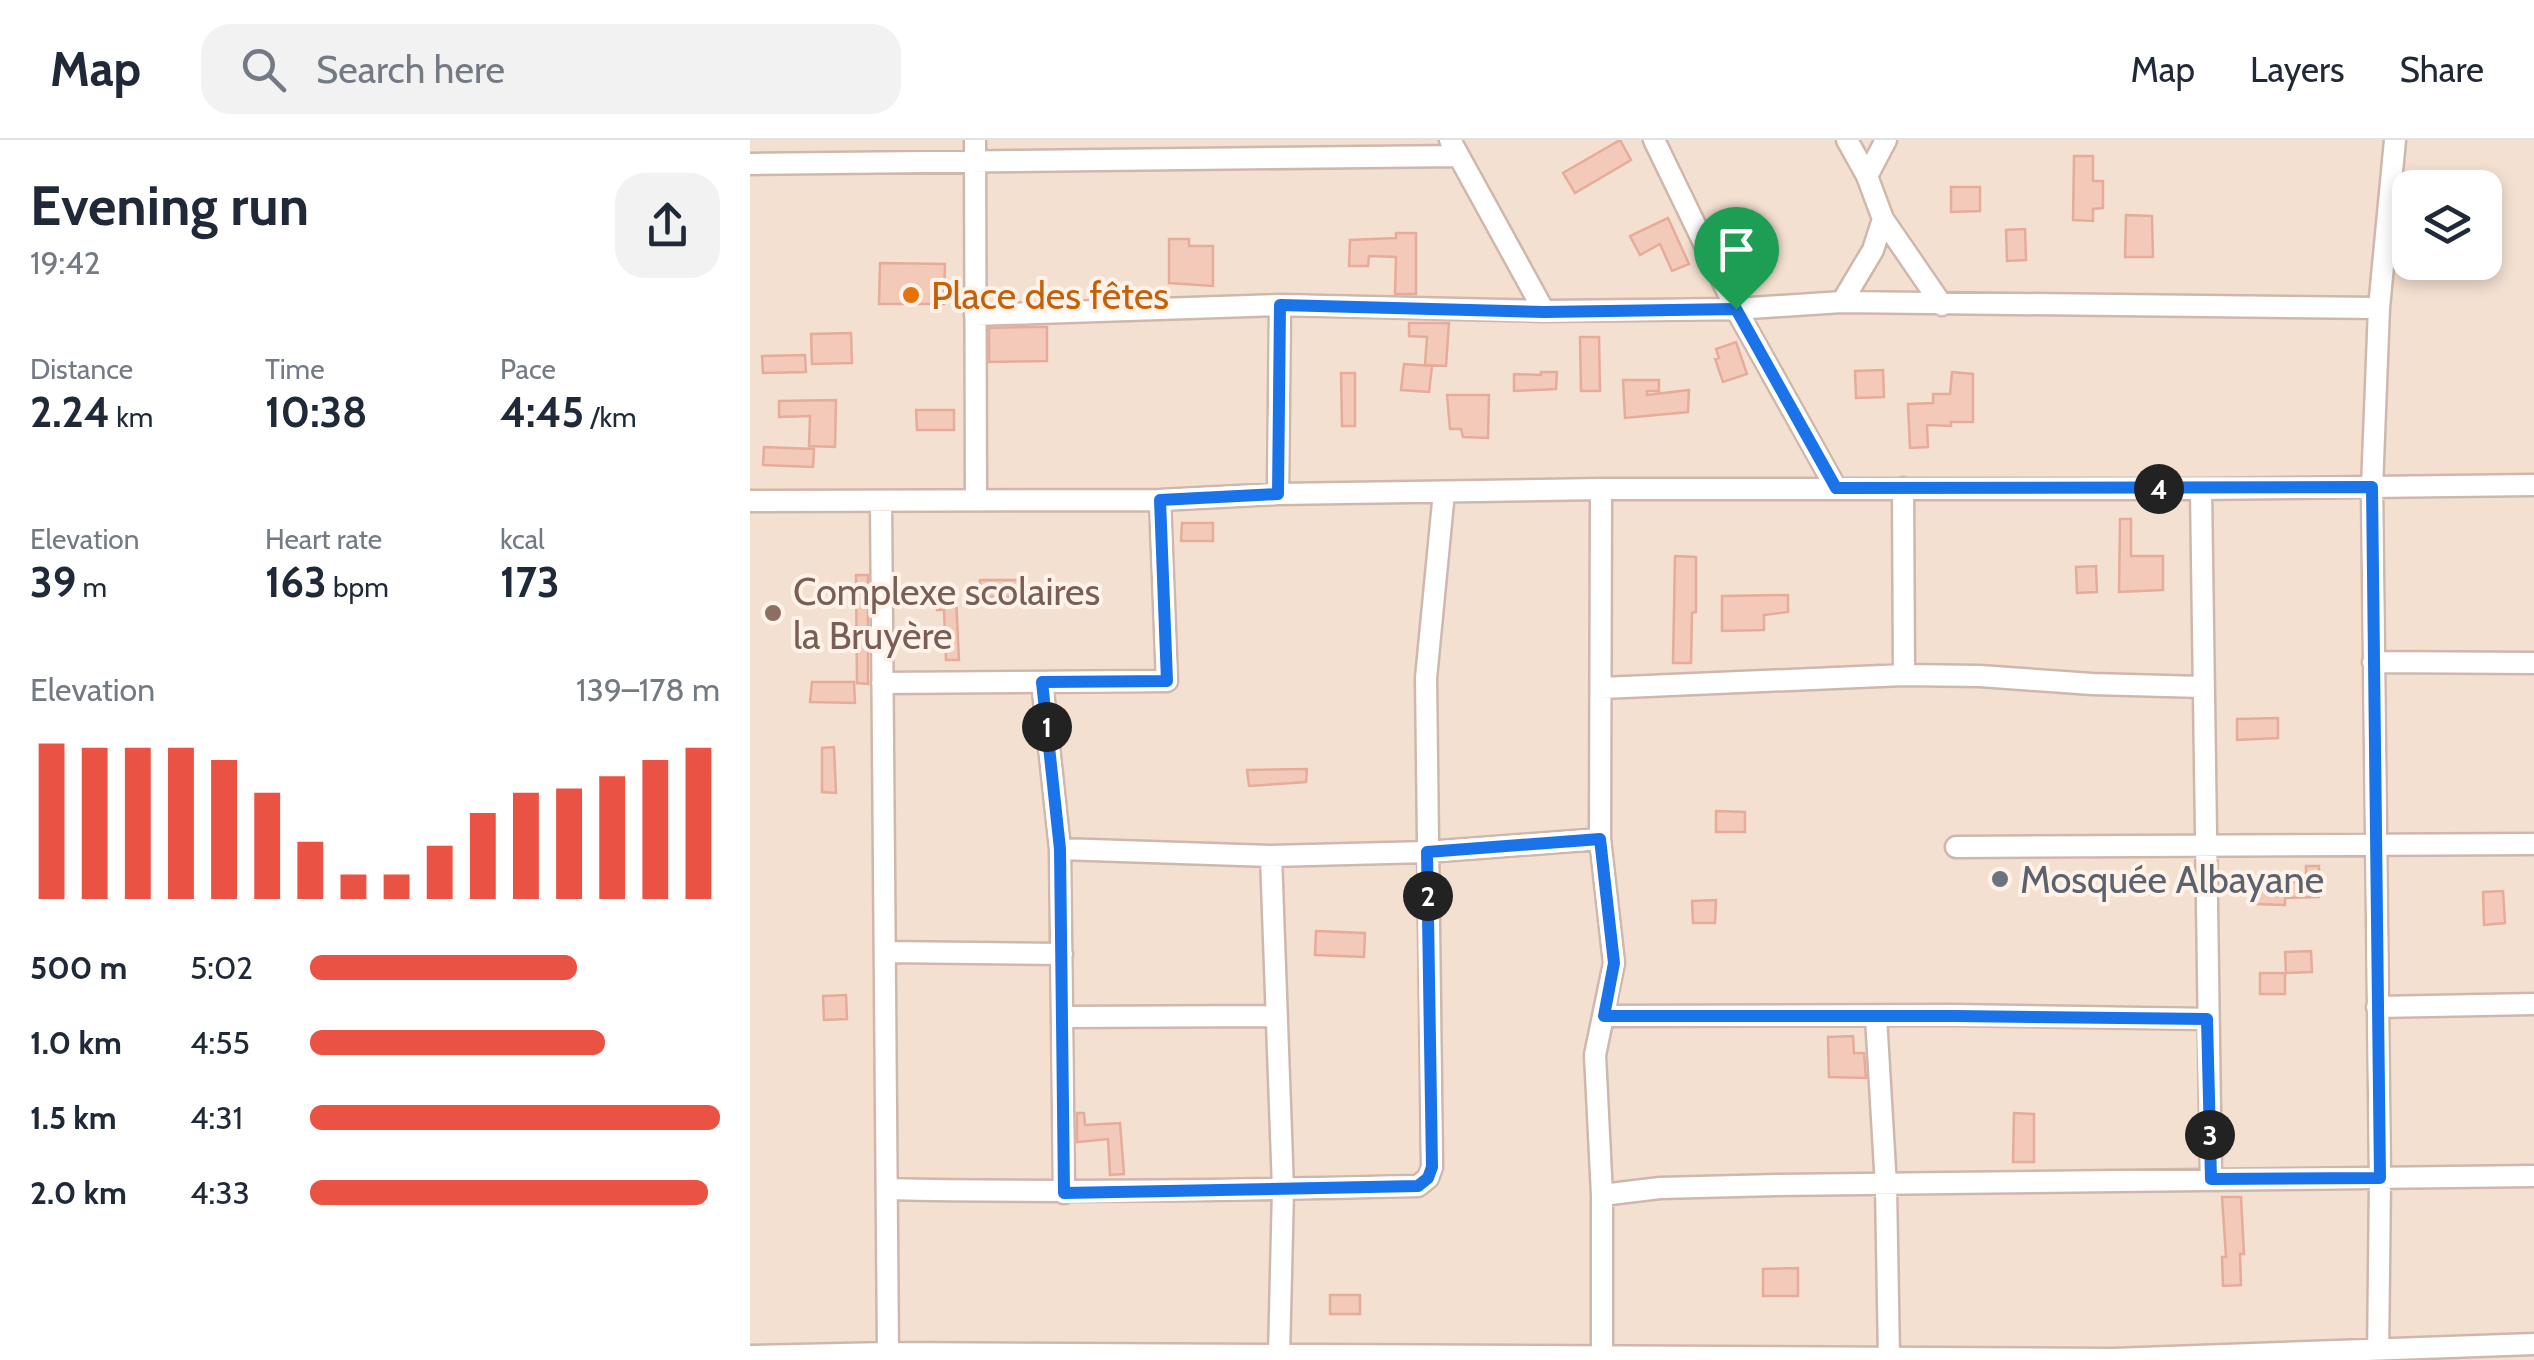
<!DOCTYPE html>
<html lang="en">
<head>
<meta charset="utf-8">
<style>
	body { margin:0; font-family:Cabin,sans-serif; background:#f2f2f3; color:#1f2937; height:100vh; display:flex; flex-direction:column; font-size:38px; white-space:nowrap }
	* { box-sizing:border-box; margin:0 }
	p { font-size:32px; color:#747a83 }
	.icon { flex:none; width:55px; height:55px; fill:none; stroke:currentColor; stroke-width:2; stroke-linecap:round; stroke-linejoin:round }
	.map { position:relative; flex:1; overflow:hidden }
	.side { display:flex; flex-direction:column; background:#fff; width:750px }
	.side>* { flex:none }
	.tools { position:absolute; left:1642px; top:30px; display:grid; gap:20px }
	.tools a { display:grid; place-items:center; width:110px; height:110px; border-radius:20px; background:#fff; box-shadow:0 5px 15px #0003; font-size:50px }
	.pin { position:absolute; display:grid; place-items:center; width:85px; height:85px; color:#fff; margin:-102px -42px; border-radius:50% 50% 50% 0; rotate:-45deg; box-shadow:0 0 10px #0007 }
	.pin .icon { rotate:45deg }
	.km { position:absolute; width:50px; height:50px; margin:-25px; border-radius:50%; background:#222; color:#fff; font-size:28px; line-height:50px; text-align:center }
	.round { display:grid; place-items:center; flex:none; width:105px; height:105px; border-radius:30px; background:#f2f2f3 }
	.headline { display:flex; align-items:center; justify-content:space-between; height:170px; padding:0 30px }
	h1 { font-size:55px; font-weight:700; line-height:75px }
	.metrics { display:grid; grid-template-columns:repeat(3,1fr); gap:15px; height:170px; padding:10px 30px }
	.metrics div { display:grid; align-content:center }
	.metrics b { font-size:42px; font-weight:700 }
	.metrics small { font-size:28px; font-weight:400 }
	.metrics p { font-size:28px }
	.chart { height:280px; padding:20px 30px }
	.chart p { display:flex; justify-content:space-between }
	.chart svg { width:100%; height:180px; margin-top:10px; stroke:#ea5344; stroke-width:6 }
	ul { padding:0 30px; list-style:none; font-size:32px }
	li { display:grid; grid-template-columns:160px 120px 1fr; align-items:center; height:75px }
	li i { height:25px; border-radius:12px; background:#ea5344 }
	header { display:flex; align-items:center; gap:60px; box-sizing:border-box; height:140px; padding:0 50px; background:#fff; border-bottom:2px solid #e0e1e3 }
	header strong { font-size:48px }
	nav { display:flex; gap:55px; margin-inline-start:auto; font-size:35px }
	.search { width:700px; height:90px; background:#f2f2f3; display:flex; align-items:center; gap:25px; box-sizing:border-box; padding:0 35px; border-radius:30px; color:#747a83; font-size:38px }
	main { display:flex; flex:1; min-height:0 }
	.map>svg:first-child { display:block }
</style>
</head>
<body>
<header>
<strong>Map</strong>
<div class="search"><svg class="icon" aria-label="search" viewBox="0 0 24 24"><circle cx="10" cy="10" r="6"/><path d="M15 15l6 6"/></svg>Search here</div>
<nav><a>Map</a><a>Layers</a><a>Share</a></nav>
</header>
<main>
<section class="side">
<div class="headline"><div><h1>Evening run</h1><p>19:42</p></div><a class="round"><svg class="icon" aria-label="share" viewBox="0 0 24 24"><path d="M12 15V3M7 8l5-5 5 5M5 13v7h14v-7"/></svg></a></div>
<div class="metrics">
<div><p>Distance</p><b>2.24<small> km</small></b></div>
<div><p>Time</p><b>10:38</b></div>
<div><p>Pace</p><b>4:45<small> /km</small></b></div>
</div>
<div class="metrics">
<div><p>Elevation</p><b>39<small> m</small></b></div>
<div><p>Heart rate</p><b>163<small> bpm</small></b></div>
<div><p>kcal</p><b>173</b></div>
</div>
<div class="chart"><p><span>Elevation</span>139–178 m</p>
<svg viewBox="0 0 160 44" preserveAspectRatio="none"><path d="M5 44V6M15 44V7M25 44V7M35 44V7M45 44V10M55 44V18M65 44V30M75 44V38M85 44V38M95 44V31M105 44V23M115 44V18M125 44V17M135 44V14M145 44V10M155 44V7"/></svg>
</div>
<ul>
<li><b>500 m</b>5:02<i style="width:65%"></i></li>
<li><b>1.0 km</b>4:55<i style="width:72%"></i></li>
<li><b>1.5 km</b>4:31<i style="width:100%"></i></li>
<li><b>2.0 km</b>4:33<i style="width:97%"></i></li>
</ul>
</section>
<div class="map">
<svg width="1784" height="1220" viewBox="0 0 1784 1220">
	<rect width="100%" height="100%" fill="#fdefe2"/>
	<!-- residential -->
	<path fill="#f4e0d1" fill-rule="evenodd" d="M0 0H1784V1220H0ZM1660 48H1735V122H1660Z"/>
	<!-- building -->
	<path fill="#f3c9b9" stroke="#e6ac99" stroke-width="2.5" d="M870 0 881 20 825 53 813 33Z
		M1324 16H1343V41H1353V68L1343 69V81L1323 80Z
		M1201 47H1230V71L1201 72Z
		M1376 75 1402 76 1403 117H1375Z
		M918 78 939 124 922 131 910 104 890 115 880 96Z
		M1275 89 1276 120 1257 121 1256 90Z
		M646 93H666V154H645L646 117 619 116 618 126H599L600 100 646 98Z
		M419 99H439V106H463V146L419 143Z
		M130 123 195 124 194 164H129Z
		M659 183H699L696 226 675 225 677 197 659 196Z
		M281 187H297V221L239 222V188Z
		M101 193 102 223 62 224 61 194Z
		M830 197H849L850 251H831Z
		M986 202 997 234 973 242 965 219 969 218 966 209Z
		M55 215 56 232 13 233 12 216Z
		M654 224 682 226 679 252 651 250Z
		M1133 230 1134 257 1106 258 1105 231Z
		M791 232H807L806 249 764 251V234L791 235Z
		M1202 232 1223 234V282H1201V286L1177 285 1178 307 1160 308 1158 264 1183 263V254H1200Z
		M591 233H605V286H592Z
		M873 240H909V251H897V255L939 250 938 272 875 278Z
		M697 255H739L738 298 713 297 711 289H700Z
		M86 260 85 307 59 306 60 276 29 277V261Z
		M166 270H204V290H167Z
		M14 307 64 309 63 327 13 325Z
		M1370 379H1381V416H1413V450L1369 452Z
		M432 383H463V401H431Z
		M925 416 946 417V472L942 473 941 523H923Z
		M1346 426 1347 452 1327 453 1326 427Z
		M106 435H118V544L107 543Z
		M230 440H272V457H230Z
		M1038 455V472L1014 475V490L972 491V456Z
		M187 457H206L209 520H196L194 470H187Z
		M62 542H104L105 563 60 562Z
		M1528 578V598L1487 600V579Z
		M84 607 86 653 72 652V608Z
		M557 629 556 642 499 646 497 630Z
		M966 671 995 672V692H966Z
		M1556 726H1569V757L1535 758V765L1504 764V742H1556Z
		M1753 751 1755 783 1734 785 1733 752Z
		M966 760 965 783H943L942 761Z
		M566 791 615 793 614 817 565 815Z
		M1561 811 1562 832 1536 833 1535 812Z
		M1510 833H1535V854H1510Z
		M96 855 97 879 74 880 73 856Z
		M1103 896 1104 913H1114L1116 938 1079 937 1078 897Z
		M327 973H334L335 985 370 983 374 1034 360 1035 358 999 327 1002Z
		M1264 973 1284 974V1022H1263Z
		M1472 1057H1491L1494 1114H1490L1491 1145 1473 1146 1472 1117H1476Z
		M1048 1128V1156H1013V1129Z
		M580 1155H610V1174H580Z"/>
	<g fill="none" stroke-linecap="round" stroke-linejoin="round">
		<!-- minor casing -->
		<g stroke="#d0b7ac" stroke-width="25">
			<path id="minor" d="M225 0 226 359
				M700 0 794 171
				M904 0 986 169 1086 348
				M1097 0 1117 36 1133 79 1192 165
				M0 24 708 16
				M1117 36 1136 0
				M1092 162 1123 110 1133 79
				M225 175 530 165 794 171 986 169 1092 162 1629 168
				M1153 348 1154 535
				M851 349 850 699 864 823 845 915 852 1055V1217
				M1451 349 1461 1039
				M528 354 530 165
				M0 361 410 360 528 354 851 349H1451L1784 345
				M131 361 138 1213
				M1623 522 1784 523
				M292 542 310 709 314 1053
				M132 543 417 541 410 360
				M852 548 1154 535 1230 536 1342 544 1453 547
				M1206 707 1784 704
				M310 709 521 716 677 712 850 699
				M521 716 533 1049 529 1216
				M135 812 312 814
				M1627 867 1784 864
				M854 876 1205 875 1457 879
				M312 877 527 876
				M1126 877 1136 1046 1139 1218
				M137 1049C314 1053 491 1050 668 1046L678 1038 682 1027 676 538 694 352
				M852 1055 910 1048 1027 1045 1784 1036
				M0 1216 138 1213 1363 1219 1784 1204
				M1628 1220 1630 1038 1622 347 1629 168 1645 0"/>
		</g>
		<!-- minor -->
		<use href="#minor" stroke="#fff" stroke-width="20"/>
	</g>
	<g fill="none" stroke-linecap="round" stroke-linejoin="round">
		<!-- route casing -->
		<g stroke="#fff" stroke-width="20">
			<path id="route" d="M530 165 794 172 986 169 1086 348 1622 347 1630 1038 1461 1039 1457 879 1205 876H854L864 823 850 699 677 712 682 1027 678 1038 668 1046 314 1053 310 709 292 542 417 541 410 360 528 354Z"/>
		</g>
		<!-- route -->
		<use href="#route" stroke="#1a73e8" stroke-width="12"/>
	</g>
	<!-- markers -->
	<circle fill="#e8710a" stroke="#fff3e9" stroke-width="4" cx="161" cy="155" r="10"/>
	<circle fill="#8d6e63" stroke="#fff3e9" stroke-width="4" cx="23" cy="473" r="10"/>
	<circle fill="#6b7280" stroke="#fff3e9" stroke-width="4" cx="1250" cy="739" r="10"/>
	<g text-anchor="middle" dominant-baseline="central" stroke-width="8" stroke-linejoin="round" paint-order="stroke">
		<!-- food labels -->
		<g font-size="38" fill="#c56008" stroke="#fff3e9" text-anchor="start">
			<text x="181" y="155">Place des fêtes</text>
		</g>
		<!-- education labels -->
		<g font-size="38" fill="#785e54" stroke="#fff3e9" text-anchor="start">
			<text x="43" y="451">Complexe scolaires<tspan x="43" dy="44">la Bruyère</tspan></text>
		</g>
		<!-- worship labels -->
		<g font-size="38" fill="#5b616d" stroke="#fff3e9" text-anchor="start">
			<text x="1270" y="739">Mosquée Albayane</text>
		</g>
	</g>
</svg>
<div class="tools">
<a><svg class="icon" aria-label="layers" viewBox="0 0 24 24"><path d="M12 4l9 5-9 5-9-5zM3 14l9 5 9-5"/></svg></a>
</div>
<div class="pin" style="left:986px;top:169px;background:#1e9e55"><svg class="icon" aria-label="arrive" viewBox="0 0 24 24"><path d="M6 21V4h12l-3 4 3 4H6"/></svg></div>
<b class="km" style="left:297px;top:587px">1</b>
<b class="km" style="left:678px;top:756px">2</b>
<b class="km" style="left:1460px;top:995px">3</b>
<b class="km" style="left:1409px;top:349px">4</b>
</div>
</main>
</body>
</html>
